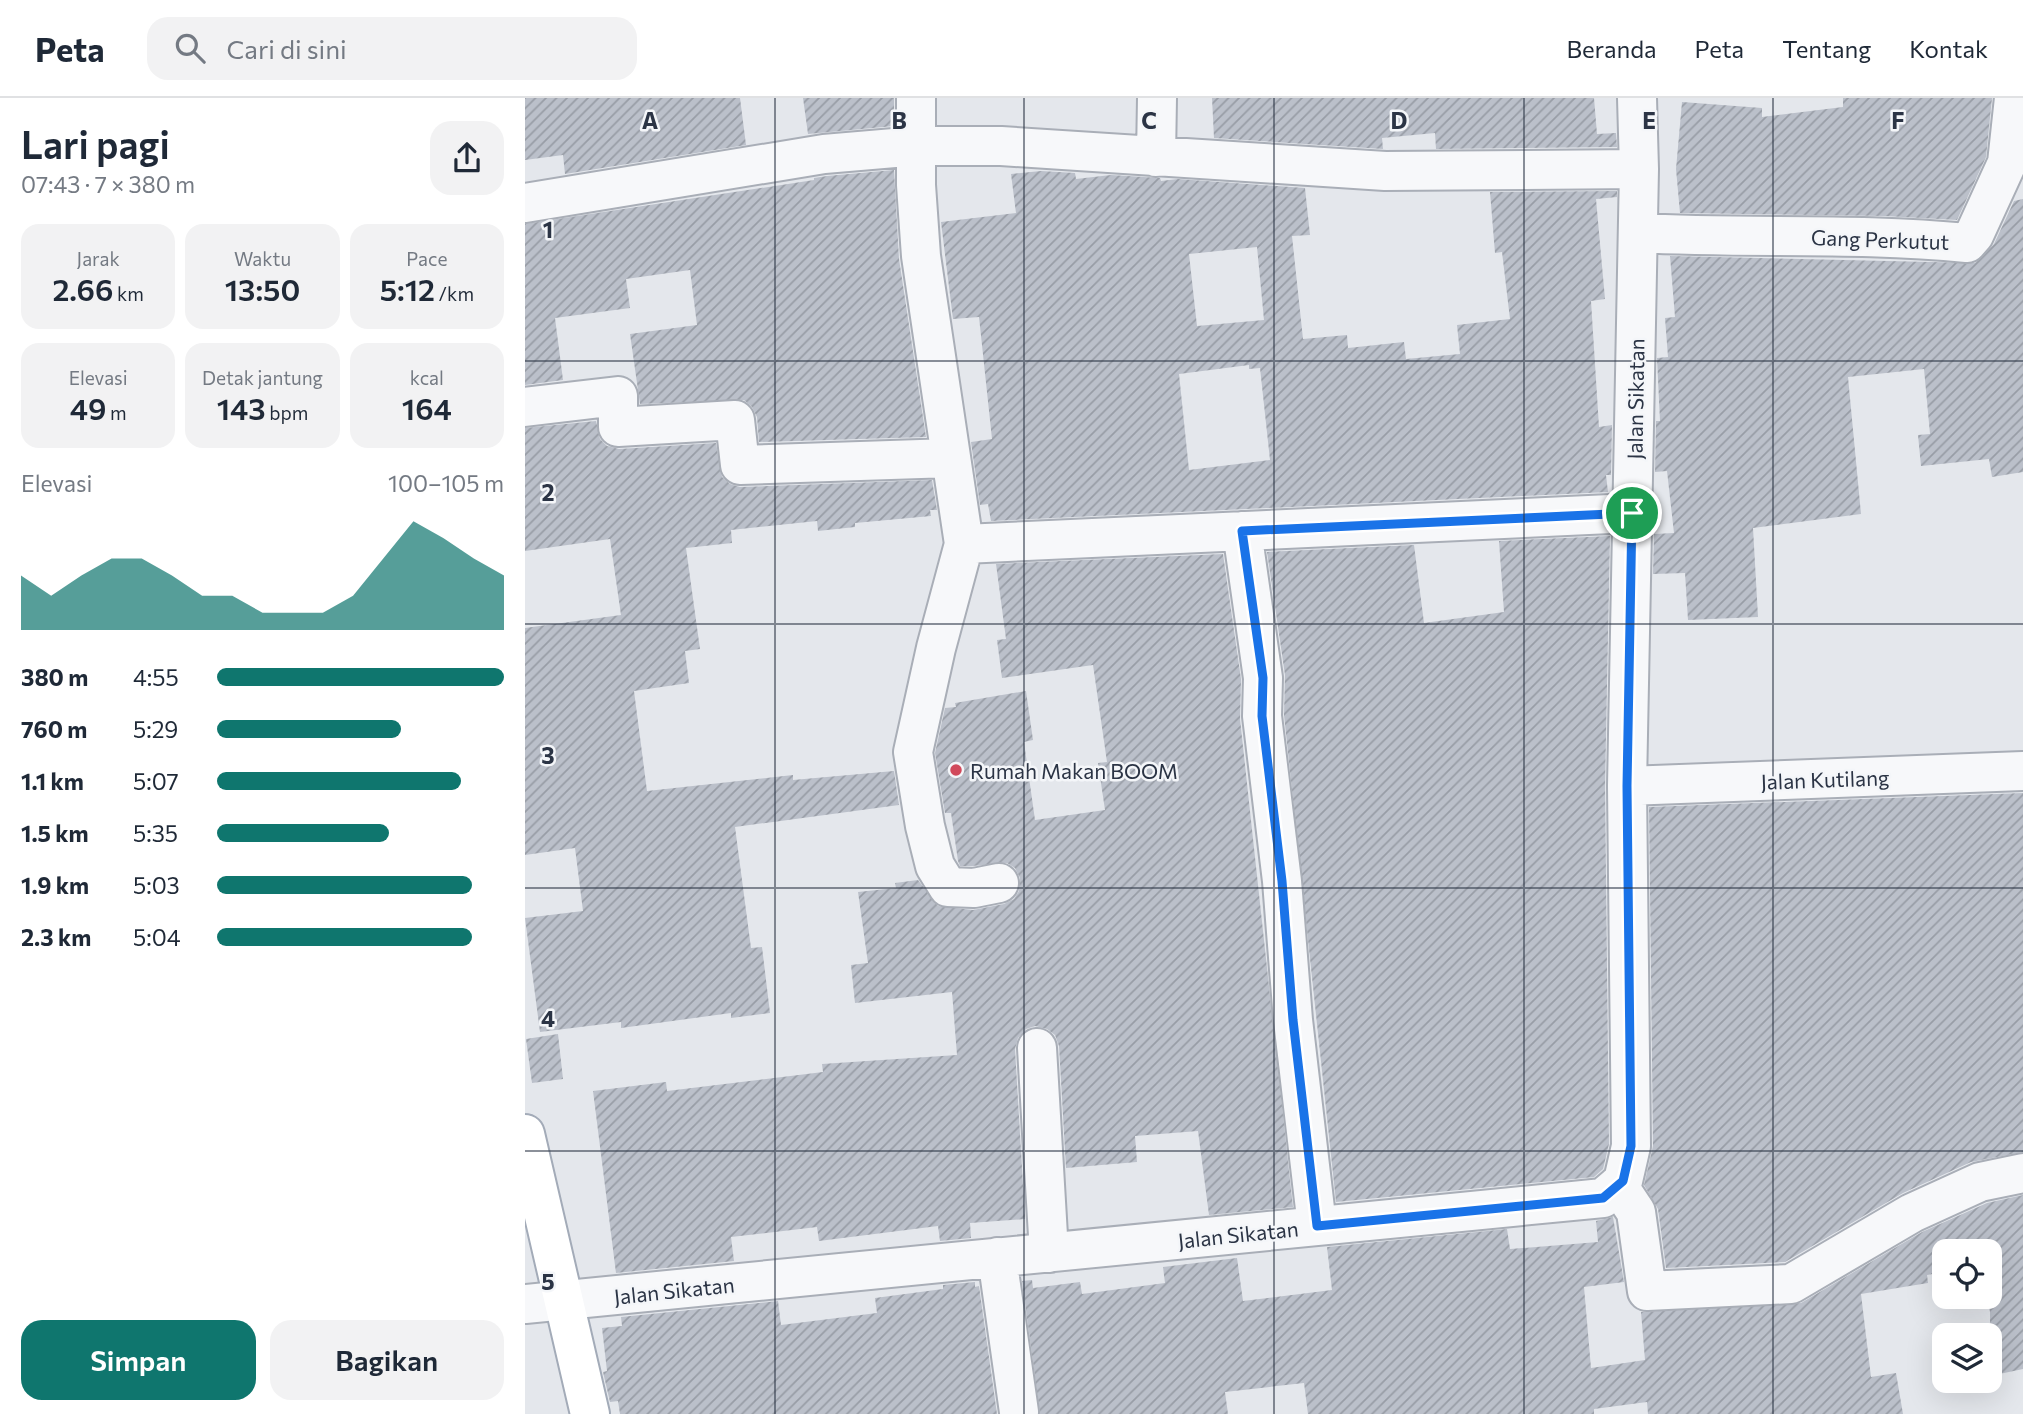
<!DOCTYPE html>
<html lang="id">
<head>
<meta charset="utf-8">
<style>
	body { margin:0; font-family:Commissioner,sans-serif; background:#f2f2f3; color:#1f2937; height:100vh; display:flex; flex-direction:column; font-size:26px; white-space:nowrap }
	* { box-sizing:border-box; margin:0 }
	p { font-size:23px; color:#747a83 }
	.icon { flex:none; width:38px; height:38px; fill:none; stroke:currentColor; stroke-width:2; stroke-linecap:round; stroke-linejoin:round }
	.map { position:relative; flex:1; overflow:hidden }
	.drawer { display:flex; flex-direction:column; background:#fff; width:525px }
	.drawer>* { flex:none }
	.buttons { position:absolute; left:1407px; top:1141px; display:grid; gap:14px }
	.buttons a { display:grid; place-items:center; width:70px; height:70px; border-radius:14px; background:#fff; box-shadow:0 7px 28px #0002; font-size:35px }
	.pin { position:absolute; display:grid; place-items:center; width:60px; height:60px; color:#fff; margin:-30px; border:4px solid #fff; border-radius:50%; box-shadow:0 2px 7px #0007 }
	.round { display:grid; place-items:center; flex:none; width:74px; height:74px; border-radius:21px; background:#f2f2f3 }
	.headline { display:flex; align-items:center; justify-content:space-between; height:119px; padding:0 21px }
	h1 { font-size:38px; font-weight:600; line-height:52px }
	.metrics { display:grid; grid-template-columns:repeat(3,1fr); gap:10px; height:119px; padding:7px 21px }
	.metrics div { display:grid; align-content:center; border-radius:18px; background:#f2f2f3; text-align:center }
	.metrics b { font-size:30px; font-weight:600 }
	.metrics small { font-size:19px; font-weight:400 }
	.metrics p { font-size:19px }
	.chart { height:196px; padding:14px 21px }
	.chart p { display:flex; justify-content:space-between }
	.chart svg { width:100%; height:126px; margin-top:7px; fill:#0f766e; opacity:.7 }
	.button { display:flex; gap:14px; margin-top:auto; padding:14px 21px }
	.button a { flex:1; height:80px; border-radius:21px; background:#0f766e; color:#fff; font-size:28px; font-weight:600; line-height:80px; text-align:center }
	.button a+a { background:#f2f2f3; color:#1f2937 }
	ul { padding:0 21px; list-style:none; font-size:23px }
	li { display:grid; grid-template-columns:112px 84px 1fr; align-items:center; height:52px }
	li i { height:18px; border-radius:9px; background:#0f766e }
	header { display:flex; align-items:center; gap:42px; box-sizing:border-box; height:98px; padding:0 35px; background:#fff; border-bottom:2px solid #e0e1e3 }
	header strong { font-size:33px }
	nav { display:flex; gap:38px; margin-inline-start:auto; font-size:24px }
	.search { width:490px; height:63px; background:#f2f2f3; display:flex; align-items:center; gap:18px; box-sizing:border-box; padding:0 24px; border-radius:21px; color:#747a83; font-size:26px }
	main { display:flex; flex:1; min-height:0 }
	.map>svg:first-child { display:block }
</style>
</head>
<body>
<header>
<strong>Peta</strong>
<div class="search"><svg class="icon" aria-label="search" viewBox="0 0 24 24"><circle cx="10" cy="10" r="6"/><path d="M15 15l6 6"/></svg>Cari di sini</div>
<nav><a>Beranda</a><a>Peta</a><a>Tentang</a><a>Kontak</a></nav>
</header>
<main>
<section class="drawer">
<div class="headline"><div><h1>Lari pagi</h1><p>07:43 · 7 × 380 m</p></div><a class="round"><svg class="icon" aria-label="share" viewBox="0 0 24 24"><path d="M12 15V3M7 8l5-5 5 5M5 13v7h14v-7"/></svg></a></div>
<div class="metrics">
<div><p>Jarak</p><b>2.66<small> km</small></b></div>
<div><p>Waktu</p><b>13:50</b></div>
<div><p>Pace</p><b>5:12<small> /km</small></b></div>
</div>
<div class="metrics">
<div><p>Elevasi</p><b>49<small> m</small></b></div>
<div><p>Detak jantung</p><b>143<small> bpm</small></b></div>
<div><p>kcal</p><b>164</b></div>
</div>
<div class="chart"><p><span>Elevasi</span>100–105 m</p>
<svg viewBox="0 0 160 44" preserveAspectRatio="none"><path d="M0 44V25L10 32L20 25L30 19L40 19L50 25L60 32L70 32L80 38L90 38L100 38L110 32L120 19L130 6L140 12L150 19L160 25V44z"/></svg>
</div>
<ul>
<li><b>380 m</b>4:55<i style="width:100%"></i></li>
<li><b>760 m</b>5:29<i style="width:64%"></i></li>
<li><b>1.1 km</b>5:07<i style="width:85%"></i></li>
<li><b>1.5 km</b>5:35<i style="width:60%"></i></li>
<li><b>1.9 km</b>5:03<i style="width:89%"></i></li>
<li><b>2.3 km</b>5:04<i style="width:89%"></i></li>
</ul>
<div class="button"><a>Simpan</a><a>Bagikan</a></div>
</section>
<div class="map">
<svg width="1498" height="1316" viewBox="0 0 1498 1316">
	<defs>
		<pattern id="building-hatch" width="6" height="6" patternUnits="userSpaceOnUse" patternTransform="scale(1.75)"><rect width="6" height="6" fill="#bbc0ca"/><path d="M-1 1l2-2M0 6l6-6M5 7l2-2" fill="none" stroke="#989da6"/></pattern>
	</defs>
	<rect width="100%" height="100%" fill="#e4e7ec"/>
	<!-- building -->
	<path fill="url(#building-hatch)" fill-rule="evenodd" d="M0 0H215L221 47 40 76 38 57 0 62Z
		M278 0H369V28L283 36Z
		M687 0H1069L1072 36 1091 35 1092 49 911 51 910 35 857 40 858 51 689 40Z
		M1318 0H1467L1461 59 1432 122 1360 118 1155 115 1151 71 1157 4 1237 10V19L1318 9Z
		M369 72 374 161 401 339 234 344 232 319 227 309 219 302 115 306 105 236 172 227 165 172 101 181 105 210 30 220 38 282 0 287V126L289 82V80L302 78Z
		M516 73 550 75 551 81 586 77 635 80 636 83 653 81 780 90 785 137 767 138 778 241 822 237 823 250 879 244 881 261 935 256 932 227 985 221 977 154 970 155 965 94 1092 93V99L1071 101 1080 201 1066 203 1074 329 1087 327 1086 377H1081L1083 394 466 423 463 406 455 407 446 344 467 341 454 219 428 221 416 124 491 115 486 76ZM732 149 739 222 672 228 664 156ZM724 267V271L735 270 745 362 664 372 654 276Z
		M1498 101V374L1467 379 1464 361 1396 368 1393 337 1405 336 1399 271 1323 279 1336 416 1228 430 1233 519 1163 522 1160 475 1128 476 1129 436 1149 435 1142 373 1130 374 1131 323H1135L1132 260 1143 259 1140 220 1150 219 1145 158 1450 165 1469 146 1489 103Z
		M71 323 75 341 82 348 94 351 191 345 197 379 205 386 215 389 407 382 412 412H405L406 418 330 425V429L293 433 292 423 206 432 207 445 161 450 175 551 160 553 164 585 109 593 122 693 268 677V682L369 673 374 707 210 729 226 850 237 849 245 915 206 920V915L96 930V924L15 934 0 820 58 813 50 750 0 757V530L96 517 85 441 0 453V330Z
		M1085 438 1080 688 1084 1046 1078 1071 1069 1079 811 1104 759 617 760 577 742 454 889 447 899 525 979 514 974 443Z
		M698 456 716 581 715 621 768 1109 684 1117 673 1033 610 1038 612 1064 541 1070 534 948 530 937 522 931 510 928 501 931 493 940 490 951 500 1121 445 1125 446 1140 415 1143 413 1128 294 1143 292 1129 206 1139 209 1163 91 1175 68 993 141 984 142 993 298 974 297 966 432 957 427 894 330 905 326 867 343 865 333 794 371 790 370 785 393 782 413 808 448 812 479 806 489 801 494 793 495 780 490 770 482 765 447 768H435L433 763 426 715H420L410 655 420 610 431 609 430 605 501 593 508 642 499 644 510 722 580 712 573 665 582 664 568 567 477 580 472 542 481 541 471 466Z
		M1498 695V1054L1446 1064 1378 1095 1260 1164 1141 1170 1133 1111 1119 1087 1128 1048 1124 709Z
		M33 936 38 981 7 985 1 941Z
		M1498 1097V1271L1465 1278V1214L1462 1199H1465V1153H1419V1174L1402 1177 1403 1185 1336 1196 1346 1279 1371 1275 1378 1316H1123L1122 1304 1069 1311V1316H783L779 1285 700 1294 703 1316H515L497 1183 507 1182 508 1190 555 1184 557 1196 640 1185 638 1169 712 1160 718 1203 807 1192 802 1149 982 1131 985 1151 1073 1144 1071 1123 1088 1119 1099 1184 1059 1189 1066 1270 1120 1262 1116 1214 1276 1205 1397 1134 1462 1105Z
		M450 1184V1189L454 1188 472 1316H95L93 1303 85 1304 78 1274 82 1273 77 1230 97 1228 96 1219 253 1203 256 1227 352 1215 350 1200 418 1191V1187Z"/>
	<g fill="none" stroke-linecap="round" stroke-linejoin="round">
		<!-- minor casing -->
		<g stroke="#a9aeb7" stroke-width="42">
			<path id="minor" d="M391 0V87L396 158 439 446 411 550 388 654 400 728 410 768 423 789 449 790 474 785
				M631 59 632 0
				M0 105 299 56 393 48H476L860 73 1114 71
				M1113 135C1223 141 1332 134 1442 145L1449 137 1482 65 1489 0
				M0 309 93 298V329L210 322 215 367 426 360
				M717 433 738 580 737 618 757 783 768 922 792 1128
				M439 446 1107 415
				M1102 688 1498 673
				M512 950 524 1155
				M1093 1087 1111 1114 1122 1193 1266 1186 1387 1115 1455 1084 1498 1075
				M472 1159 494 1314
				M0 1206 1078 1100 1098 1083 1106 1048 1102 688 1114 71 1112 0"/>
		</g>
		<!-- major casing -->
		<g stroke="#a3abb8" stroke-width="42">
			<path id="major" d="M0 1036 65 1316"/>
		</g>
		<!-- minor -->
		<use href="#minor" stroke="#f7f8fa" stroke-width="38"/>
		<!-- major -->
		<use href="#major" stroke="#fff" stroke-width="38"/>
	</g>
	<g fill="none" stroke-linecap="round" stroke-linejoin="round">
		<!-- route casing -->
		<g stroke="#fff" stroke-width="14">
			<path id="route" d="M1107 415 1102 688 1106 1048 1098 1083 1078 1100 792 1128 768 922 757 783 737 618 738 580 717 433Z"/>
		</g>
		<!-- route -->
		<use href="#route" stroke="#1a73e8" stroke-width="9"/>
	</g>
	<!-- grid -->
	<path fill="none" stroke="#2b3445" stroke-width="2" stroke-opacity="0.55" d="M250 0V1316M499 0V1316M749 0V1316M999 0V1316M1248 0V1316M0 263H1498M0 526H1498M0 790H1498M0 1053H1498"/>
	<!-- markers -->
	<circle fill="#d1495b" stroke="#f4f6f9" stroke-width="2.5" cx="431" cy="672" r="7"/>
	<g text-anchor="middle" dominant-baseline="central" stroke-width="5" stroke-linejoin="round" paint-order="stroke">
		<!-- street labels -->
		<g font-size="21" fill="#2b3445" stroke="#f4f6f9">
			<text transform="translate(1355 141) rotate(2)">Gang Perkutut</text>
			<text transform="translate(1110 301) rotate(-89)">Jalan Sikatan</text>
			<text transform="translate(1300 681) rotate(-2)">Jalan Kutilang</text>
			<text transform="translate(713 1136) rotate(-6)">Jalan Sikatan</text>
			<text transform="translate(149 1192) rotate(-6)">Jalan Sikatan</text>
		</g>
		<!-- poi labels -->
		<g font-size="21" fill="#2b3445" stroke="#f4f6f9" text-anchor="start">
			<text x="445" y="672">Rumah Makan BOOM</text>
		</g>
	</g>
	<g font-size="23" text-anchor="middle" font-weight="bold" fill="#2b3445" stroke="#f4f6f9" stroke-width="5" stroke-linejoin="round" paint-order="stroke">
		<text x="125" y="31">A</text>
		<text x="374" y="31">B</text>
		<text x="624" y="31">C</text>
		<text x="874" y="31">D</text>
		<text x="1124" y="31">E</text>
		<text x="1373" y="31">F</text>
		<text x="23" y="140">1</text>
		<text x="23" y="403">2</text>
		<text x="23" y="666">3</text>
		<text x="23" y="929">4</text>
		<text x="23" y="1192">5</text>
	</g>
</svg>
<div class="buttons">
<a><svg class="icon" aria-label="locate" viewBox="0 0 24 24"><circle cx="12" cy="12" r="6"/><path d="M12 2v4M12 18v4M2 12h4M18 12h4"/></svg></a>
<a><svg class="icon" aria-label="layers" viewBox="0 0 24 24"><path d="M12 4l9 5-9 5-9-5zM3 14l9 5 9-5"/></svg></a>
</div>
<div class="pin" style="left:1107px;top:415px;background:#1e9e55"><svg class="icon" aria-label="arrive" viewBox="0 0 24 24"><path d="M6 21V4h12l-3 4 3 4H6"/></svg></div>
</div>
</main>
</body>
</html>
